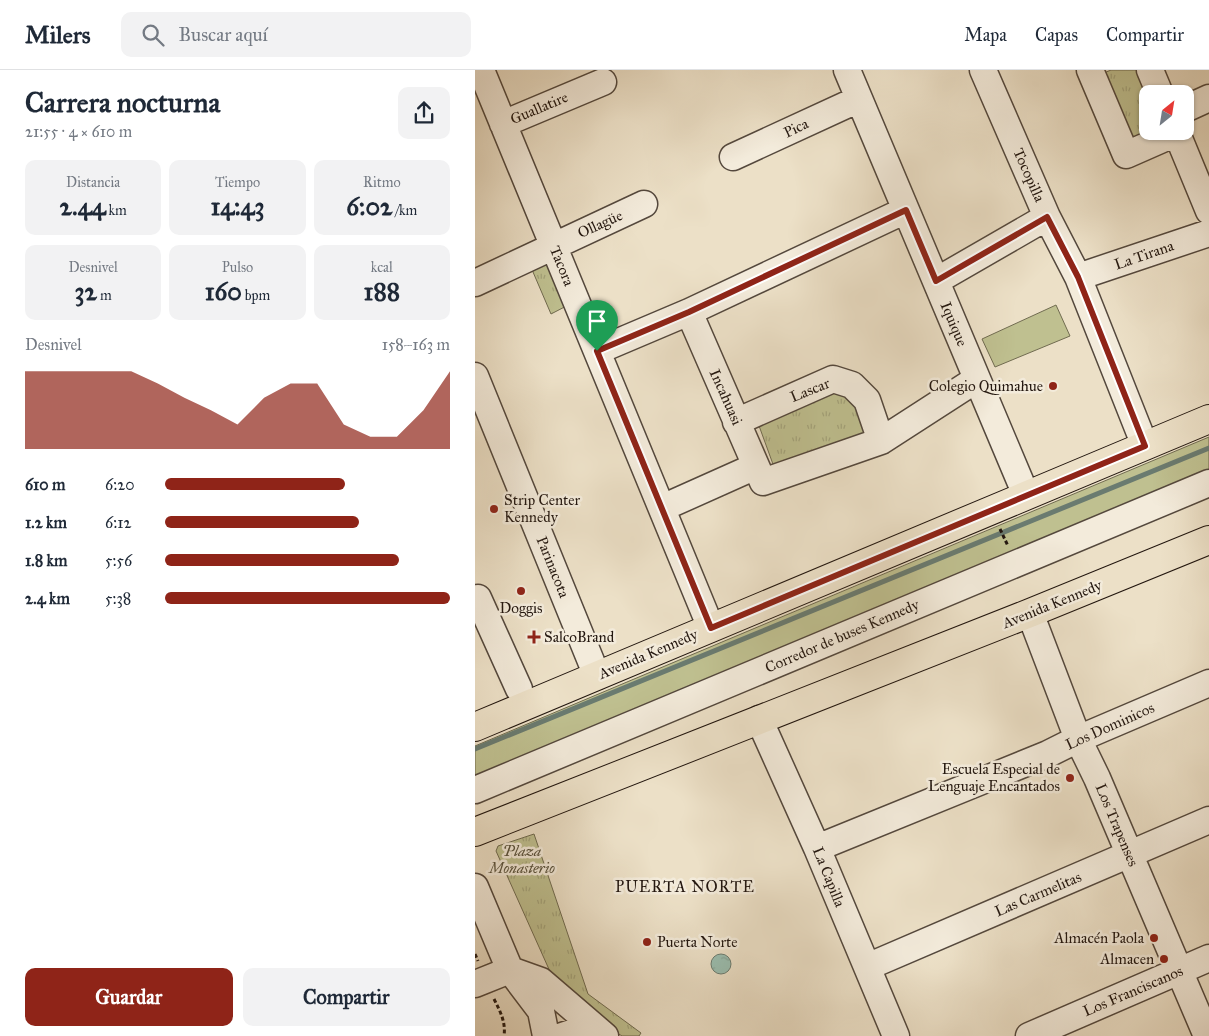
<!DOCTYPE html>
<html lang="es">
<head>
<meta charset="utf-8">
<style>
	body { margin:0; font-family:"IM FELL Great Primer",serif; background:#f2f2f3; color:#1f2937; height:100vh; display:flex; flex-direction:column; font-size:19px; white-space:nowrap }
	* { box-sizing:border-box; margin:0 }
	p { font-size:16px; color:#747a83 }
	.icon { flex:none; width:28px; height:28px; fill:none; stroke:currentColor; stroke-width:2; stroke-linecap:round; stroke-linejoin:round }
	.map { position:relative; flex:1; overflow:hidden }
	.sheet { display:flex; flex-direction:column; background:#fff; width:475px }
	.sheet>* { flex:none }
	.needle { width:32px; rotate:30deg }
	.fabs { position:absolute; left:664px; top:15px; display:grid; gap:10px }
	.fabs a { display:grid; place-items:center; width:55px; height:55px; border-radius:10px; background:#fff; box-shadow:0 1px 4px #0004; font-size:25px }
	.pin { position:absolute; display:grid; place-items:center; width:42px; height:42px; color:#fff; margin:-51px -21px; border-radius:50% 50% 50% 0; rotate:-45deg; box-shadow:0 0 5px #0007 }
	.pin .icon { rotate:45deg }
	.round { display:grid; place-items:center; flex:none; width:52px; height:52px; border-radius:10px; background:#f2f2f3 }
	.overview { display:flex; align-items:center; justify-content:space-between; height:85px; padding:0 25px }
	h1 { font-size:28px; font-weight:700; line-height:38px }
	.figures { display:grid; grid-template-columns:repeat(3,1fr); gap:8px; height:85px; padding:5px 25px }
	.figures div { display:grid; align-content:center; border-radius:10px; background:#f2f2f3; text-align:center }
	.figures b { font-size:25px; font-weight:700 }
	.figures small { font-size:14px; font-weight:400 }
	.figures p { font-size:14px }
	.chart { height:140px; padding:10px 25px }
	.chart p { display:flex; justify-content:space-between }
	.chart svg { width:100%; height:90px; margin-top:5px; fill:#8f2418; opacity:.7 }
	.button { display:flex; gap:10px; margin-top:auto; padding:10px 25px }
	.button a { flex:1; height:58px; border-radius:10px; background:#8f2418; color:#fff; font-size:20px; font-weight:700; line-height:58px; text-align:center }
	.button a+a { background:#f2f2f3; color:#1f2937 }
	ul { padding:0 25px; list-style:none; font-size:16px }
	li { display:grid; grid-template-columns:80px 60px 1fr; align-items:center; height:38px }
	li i { height:12px; border-radius:6px; background:#8f2418 }
	header { display:flex; align-items:center; gap:30px; box-sizing:border-box; height:70px; padding:0 25px; background:#fff; border-bottom:1px solid #e0e1e3 }
	header strong { font-size:24px }
	nav { display:flex; gap:28px; margin-inline-start:auto; font-size:18px }
	.search { width:350px; height:45px; background:#f2f2f3; display:flex; align-items:center; gap:12px; box-sizing:border-box; padding:0 18px; border-radius:10px; color:#747a83; font-size:19px }
	main { display:flex; flex:1; min-height:0 }
	.map>svg:first-child { display:block }
</style>
</head>
<body>
<header>
<strong>Milers</strong>
<div class="search"><svg class="icon" aria-label="search" viewBox="0 0 24 24"><circle cx="10" cy="10" r="6"/><path d="M15 15l6 6"/></svg>Buscar aquí</div>
<nav><a>Mapa</a><a>Capas</a><a>Compartir</a></nav>
</header>
<main>
<section class="sheet">
<div class="overview"><div><h1>Carrera nocturna</h1><p>21:55 · 4 × 610 m</p></div><a class="round"><svg class="icon" aria-label="share" viewBox="0 0 24 24"><path d="M12 15V3M7 8l5-5 5 5M5 13v7h14v-7"/></svg></a></div>
<div class="figures">
<div><p>Distancia</p><b>2.44<small> km</small></b></div>
<div><p>Tiempo</p><b>14:43</b></div>
<div><p>Ritmo</p><b>6:02<small> /km</small></b></div>
</div>
<div class="figures">
<div><p>Desnivel</p><b>32<small> m</small></b></div>
<div><p>Pulso</p><b>160<small> bpm</small></b></div>
<div><p>kcal</p><b>188</b></div>
</div>
<div class="chart"><p><span>Desnivel</span>158–163 m</p>
<svg viewBox="0 0 160 44" preserveAspectRatio="none"><path d="M0 44V6L10 6L20 6L30 6L40 6L50 12L60 19L70 25L80 32L90 19L100 12L110 12L120 32L130 38L140 38L150 25L160 6V44z"/></svg>
</div>
<ul>
<li><b>610 m</b>6:20<i style="width:63%"></i></li>
<li><b>1.2 km</b>6:12<i style="width:68%"></i></li>
<li><b>1.8 km</b>5:56<i style="width:82%"></i></li>
<li><b>2.4 km</b>5:38<i style="width:100%"></i></li>
</ul>
<div class="button"><a>Guardar</a><a>Compartir</a></div>
</section>
<div class="map">
<svg width="734" height="966" viewBox="0 0 734 966">
	<defs>
		<pattern id="park-tufts" width="24" height="20" patternUnits="userSpaceOnUse" patternTransform="scale(1.25)"><rect width="24" height="20" fill="#bfc090"/><path d="M3 7l-1-3M5 7V3M7 7l1-3M15 17l-1-3M17 17v-4M19 17l1-3" fill="none" stroke="#a4a47b"/></pattern>
		<pattern id="water-ripples" width="26" height="14" patternUnits="userSpaceOnUse" patternTransform="scale(1.25)"><rect width="26" height="14" fill="#9abeb0"/><path d="M2 4q2-2 4 0t4 0M15 11q2-2 4 0t4 0" fill="none" stroke="#84a396"/></pattern>
	</defs>
	<rect width="100%" height="100%" fill="#ece0c7"/>
	<filter id="stains"><feTurbulence type="fractalNoise" baseFrequency=".004" numOctaves="4"/><feColorMatrix values="0 0 0 0 .2 0 0 0 0 .09 0 0 0 0 .02 0 0 0 .5 -.17"/></filter>
	<radialGradient id="worn" r=".72"><stop offset=".6" stop-color="#630" stop-opacity="0"/><stop offset="1" stop-color="#630" stop-opacity=".3"/></radialGradient>
	<!-- grass -->
	<path fill="#bfc090" stroke="#706b50" d="M581 235 595 266 520 297 507 269Z
		M734 367V405L0 710V676Z"/>
	<!-- park -->
	<path fill="url(#park-tufts)" stroke="#706b50" d="M636 0H679L672 24V61L657 70 629 3Z
		M78 175 101 231 76 244 52 188Z
		M363 319 375 323 397 362 299 397 283 353Z
		M59 764 113 924 166 963 164 966H147L123 951 77 906 21 781 23 776Z"/>
	<!-- water -->
	<path fill="url(#water-ripples)" stroke="#6a7b70" d="M236 894a10 10 0 1 1 20 0a10 10 0 1 1-20 0Z"/>
	<g fill="none" stroke-linecap="round" stroke-linejoin="round">
		<!-- stream -->
		<path stroke="#6a7b70" stroke-width="5" d="M0 679 734 378"/>
		<!-- minor casing -->
		<g stroke="#54483d" stroke-width="29">
			<path id="minor" d="M6 0 236 558
				M372 0 551 425
				M508 0 572 147 603 207 670 376
				M615 0 651 85 701 63
				M675 0 685 24
				M710 39 734 28
				M28 54 128 12
				M701 61 734 141
				M258 87 384 29
				M603 207 734 163
				M461 211 572 147
				M0 213 169 134
				M214 242 288 412 406 371 502 309
				M122 281 214 242 431 140
				M0 306 122 606
				M261 352 358 309 377 315 392 330 406 371
				M187 438 281 396
				M0 529 3 528 44 619
				M555 543 603 669 622 708 732 966
				M284 649 342 778 421 966
				M0 720 734 413
				M342 778 573 684 603 669 734 613
				M0 817 35 900 66 941 71 966
				M392 897 734 750
				M38 901 66 911 130 966
				M0 914 35 900
				M87 966 99 962H123
				M554 966 734 888"/>
		</g>
		<!-- major casing -->
		<g stroke="#22160f" stroke-width="30">
			<path id="major" d="M0 657 734 349
				M0 762 555 543 734 470"/>
		</g>
		<!-- path -->
		<path stroke="#22160f" stroke-width="3" stroke-dasharray="4 2.5" stroke-linecap="butt" d="M525 459 533 476
			M0 884 3 891
			M19 929C25 941 31 952 29 966"/>
		<!-- minor -->
		<use href="#minor" stroke="#f3ebdb" stroke-width="26"/>
		<!-- major -->
		<use href="#major" stroke="#ece0c7" stroke-width="28"/>
	</g>
	<g fill="none" stroke-linecap="round" stroke-linejoin="round">
		<!-- route casing -->
		<g stroke="#fff" stroke-width="10">
			<path id="route" d="M431 140 461 211 572 147 603 207 670 376 236 558 122 281 214 242Z"/>
		</g>
		<!-- route -->
		<use href="#route" stroke="#8f2418" stroke-width="6"/>
	</g>
	<!-- markers -->
	<g fill="#8f2418" stroke="#f3ebdb" stroke-width="2">
		<circle cx="578" cy="316" r="5"/>
		<circle cx="19" cy="439" r="5"/>
		<circle cx="46" cy="521" r="5"/>
		<path d="M56.5 559.5h5v5h5v5h-5v5h-5v-5h-5v-5h5z"/>
		<circle cx="595" cy="708" r="5"/>
		<circle cx="679" cy="868" r="5"/>
		<circle cx="172" cy="872" r="5"/>
		<circle cx="689" cy="889" r="5"/>
	</g>
	<g text-anchor="middle" dominant-baseline="central" stroke-width="5" stroke-linejoin="round" paint-order="stroke">
		<!-- street labels -->
		<g font-size="15" fill="#22160f" stroke="#f3ebdb">
			<text transform="translate(64 38) rotate(-23)">Guallatire</text>
			<text transform="translate(321 58) rotate(-25)">Pica</text>
			<text transform="translate(554 105) rotate(66)">Tocopilla</text>
			<text transform="translate(125 154) rotate(-24)">Ollagüe</text>
			<text transform="translate(669 185) rotate(-19)">La Tirana</text>
			<text transform="translate(87 196) rotate(68)">Tacora</text>
			<text transform="translate(479 254) rotate(67)">Iquique</text>
			<text transform="translate(335 320) rotate(-22)">Lascar</text>
			<text transform="translate(251 327) rotate(66)">Incahuasi</text>
			<text transform="translate(78 497) rotate(68)">Parinacota</text>
			<text transform="translate(577 534) rotate(-22)">Avenida Kennedy</text>
			<text transform="translate(367 566) rotate(-23)">Corredor de buses Kennedy</text>
			<text transform="translate(173 584) rotate(-23)">Avenida Kennedy</text>
			<text transform="translate(635 656) rotate(-24)">Los Dominicos</text>
			<text transform="translate(642 755) rotate(67)">Los Trapenses</text>
			<text transform="translate(354 807) rotate(68)">La Capilla</text>
			<text transform="translate(563 824) rotate(-23)">Las Carmelitas</text>
			<text transform="translate(658 921) rotate(-23)">Los Franciscanos</text>
		</g>
		<!-- poi labels -->
		<g font-size="15" fill="#22160f" stroke="#f3ebdb" text-anchor="end">
			<text x="568" y="316">Colegio Quimahue</text>
			<text x="29" y="430" text-anchor="start">Strip Center<tspan x="29" dy="17">Kennedy</tspan></text>
			<text x="46" y="538" text-anchor="middle">Doggis</text>
			<text x="69" y="567" text-anchor="start">SalcoBrand</text>
			<text x="585" y="699">Escuela Especial de<tspan x="585" dy="17">Lenguaje Encantados</tspan></text>
			<text x="669" y="868">Almacén Paola</text>
			<text x="182" y="872" text-anchor="start">Puerta Norte</text>
			<text x="679" y="889">Almacen</text>
		</g>
		<!-- park labels -->
		<g font-size="15" font-style="italic" fill="#59523c" stroke="#f3ebdb">
			<text x="47" y="781">Plaza<tspan x="47" dy="17">Monasterio</tspan></text>
		</g>
		<!-- neighbourhood labels -->
		<g font-size="16" letter-spacing="1" fill="#22160f" stroke="#f3ebdb">
			<text x="210" y="816">PUERTA NORTE</text>
		</g>
	</g>
	<rect width="100%" height="100%" filter="url(#stains)"/>
	<rect width="100%" height="100%" fill="url(#worn)"/>
</svg>
<div class="fabs">
<a><svg class="needle" viewBox="-14 -14 28 28"><path d="M0-13l5 13h-10z" fill="#e53935"/><path d="M0 13l5-13h-10z" fill="#747a83"/></svg></a>
</div>
<div class="pin" style="left:122px;top:281px;background:#1e9e55"><svg class="icon" aria-label="arrive" viewBox="0 0 24 24"><path d="M6 21V4h12l-3 4 3 4H6"/></svg></div>
</div>
</main>
</body>
</html>
